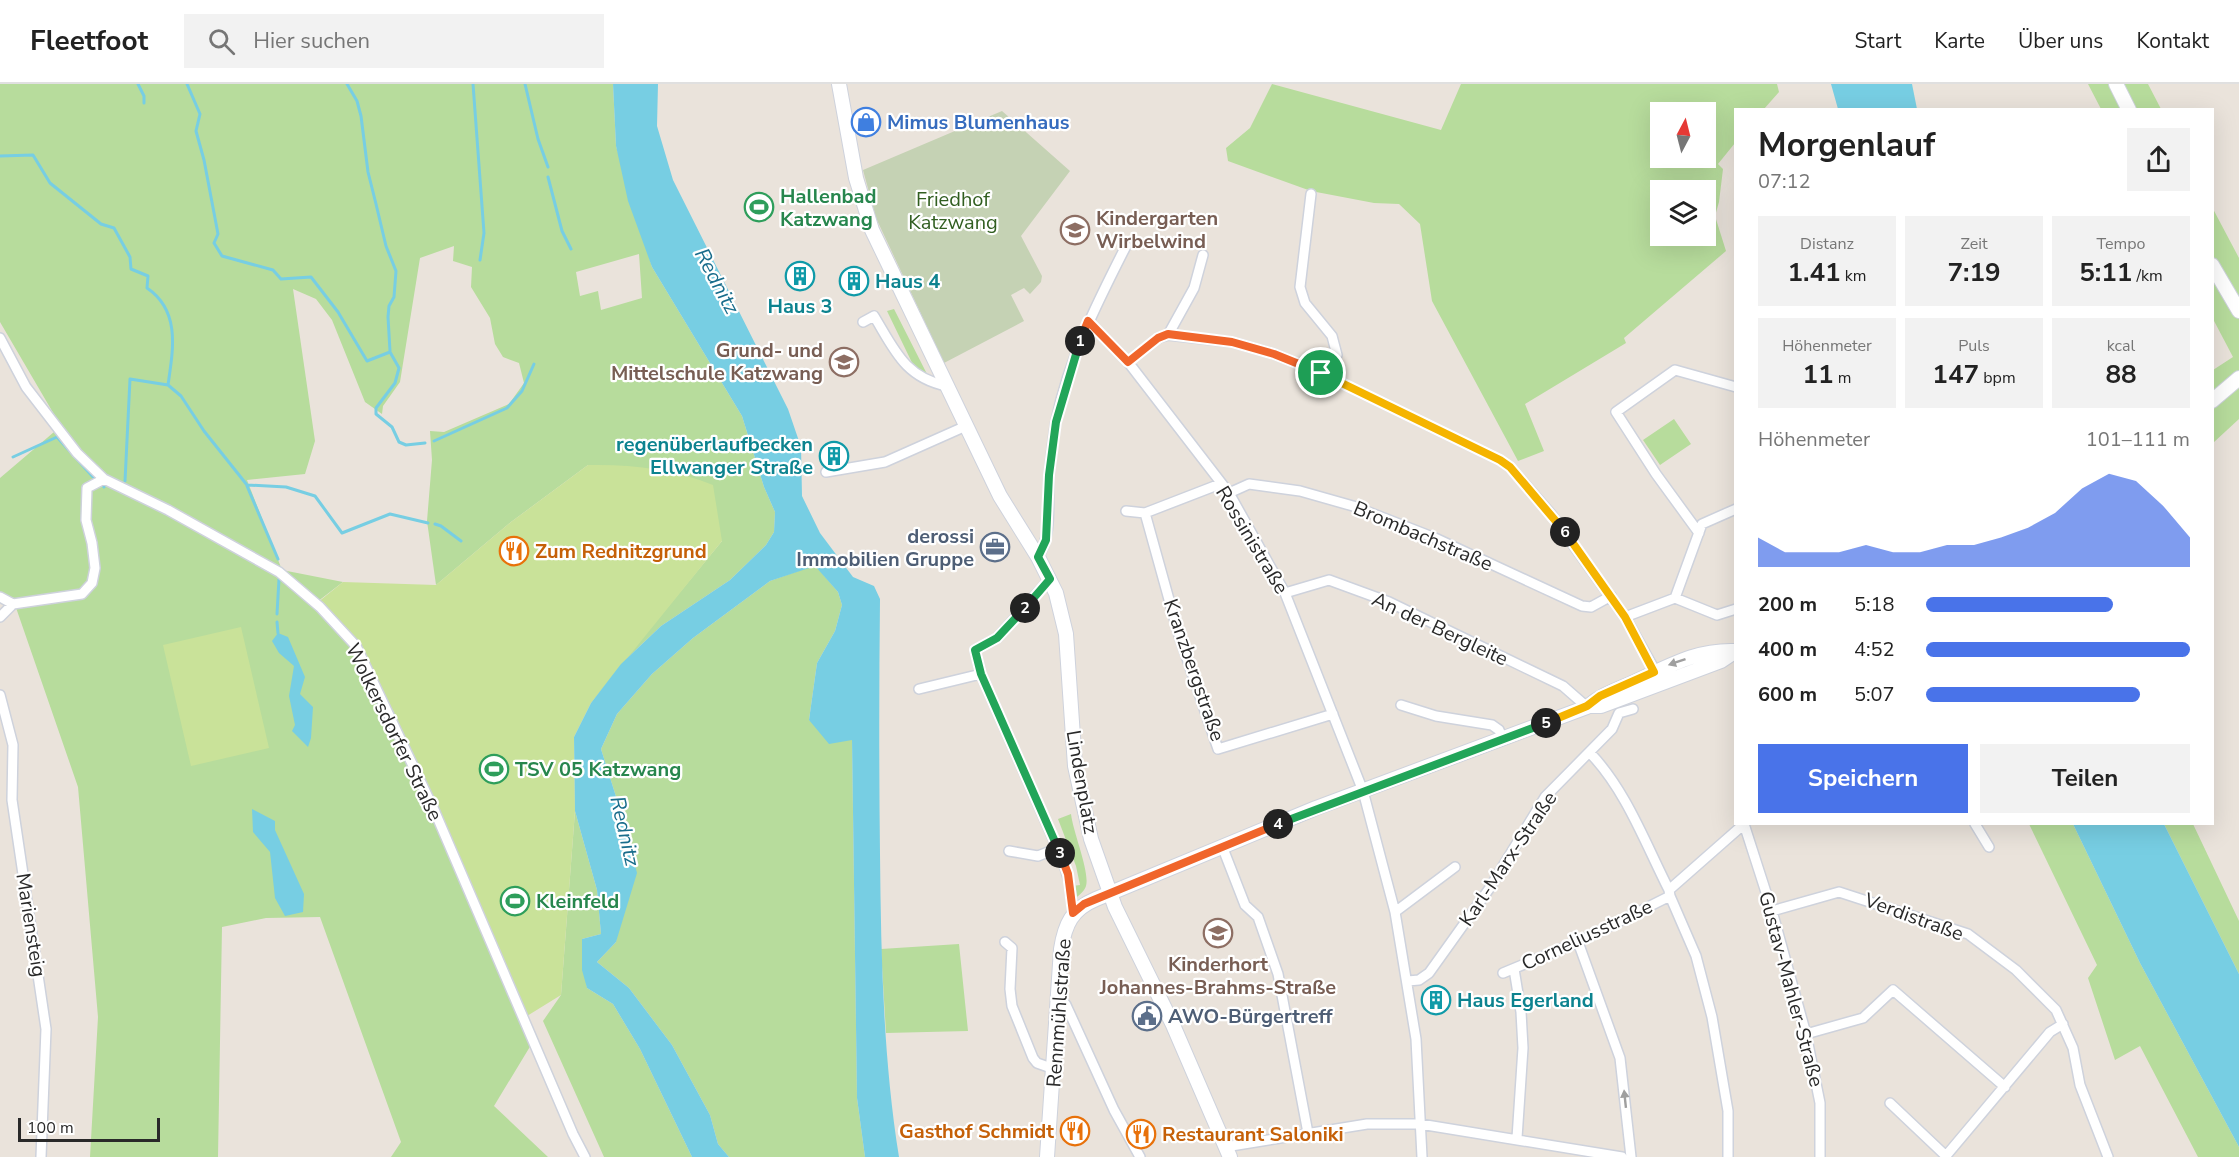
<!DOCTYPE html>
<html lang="de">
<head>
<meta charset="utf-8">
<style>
	body { margin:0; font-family:"Nunito Sans",sans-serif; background:#f2f2f2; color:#222; height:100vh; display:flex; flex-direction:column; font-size:22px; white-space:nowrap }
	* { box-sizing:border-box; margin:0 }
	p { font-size:20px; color:#767676 }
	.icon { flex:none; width:33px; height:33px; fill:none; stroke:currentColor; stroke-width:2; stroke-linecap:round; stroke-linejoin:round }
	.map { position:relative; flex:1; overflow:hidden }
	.drawer { position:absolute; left:1734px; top:24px; width:480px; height:717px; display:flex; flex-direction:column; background:#fff; border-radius:0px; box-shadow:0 6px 24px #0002 }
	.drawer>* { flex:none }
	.needle { width:39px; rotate:7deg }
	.buttons { position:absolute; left:1650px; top:18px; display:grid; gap:12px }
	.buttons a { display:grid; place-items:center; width:66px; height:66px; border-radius:0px; background:#fff; box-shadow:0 6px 24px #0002; font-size:30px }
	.scale { position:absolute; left:18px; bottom:15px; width:142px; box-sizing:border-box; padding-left:6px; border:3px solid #292929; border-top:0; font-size:16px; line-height:21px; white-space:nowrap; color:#292929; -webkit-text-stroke:4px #fff; paint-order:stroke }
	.pin { position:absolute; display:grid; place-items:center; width:51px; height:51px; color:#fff; margin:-26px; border:3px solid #fff; border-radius:50%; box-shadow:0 2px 6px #0007 }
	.km { position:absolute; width:30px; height:30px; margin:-15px; border-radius:50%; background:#222; color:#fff; font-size:16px; line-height:30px; text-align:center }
	.round { display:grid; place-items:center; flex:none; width:63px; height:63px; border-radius:0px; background:#f2f2f2 }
	.overview { display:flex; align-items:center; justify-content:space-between; height:102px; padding:0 24px }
	h1 { font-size:33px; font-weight:700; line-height:45px }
	.stats { display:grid; grid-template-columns:repeat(3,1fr); gap:9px; height:102px; padding:6px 24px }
	.stats div { display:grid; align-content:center; border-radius:0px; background:#f2f2f2; text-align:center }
	.stats b { font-size:26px; font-weight:700 }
	.stats small { font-size:16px; font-weight:400 }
	.stats p { font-size:16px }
	.chart { height:168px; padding:12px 24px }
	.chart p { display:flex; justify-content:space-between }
	.chart svg { width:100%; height:108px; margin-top:6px; fill:#4973e9; opacity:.7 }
	.button { display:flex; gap:12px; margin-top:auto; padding:12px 24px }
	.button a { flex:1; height:69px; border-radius:0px; background:#4973e9; color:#fff; font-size:24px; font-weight:700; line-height:69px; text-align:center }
	.button a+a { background:#f2f2f2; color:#222 }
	ul { padding:0 24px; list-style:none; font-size:20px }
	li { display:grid; grid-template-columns:96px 72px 1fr; align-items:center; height:45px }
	li i { height:15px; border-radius:8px; background:#4973e9 }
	header { display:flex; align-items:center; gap:36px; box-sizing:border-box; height:84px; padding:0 30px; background:#fff; border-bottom:2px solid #e0e0e0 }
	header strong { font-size:28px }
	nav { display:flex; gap:33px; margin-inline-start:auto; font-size:21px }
	.search { width:420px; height:54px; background:#f2f2f2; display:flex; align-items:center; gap:15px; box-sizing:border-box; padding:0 21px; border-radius:0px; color:#767676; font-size:22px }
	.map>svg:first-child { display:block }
</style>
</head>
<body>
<header>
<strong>Fleetfoot</strong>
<div class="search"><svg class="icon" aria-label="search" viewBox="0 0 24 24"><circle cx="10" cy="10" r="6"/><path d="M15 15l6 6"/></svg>Hier suchen</div>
<nav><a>Start</a><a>Karte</a><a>Über uns</a><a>Kontakt</a></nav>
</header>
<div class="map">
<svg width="2239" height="1073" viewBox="0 0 2239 1073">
	<rect width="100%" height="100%" fill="#eae3db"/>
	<!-- green -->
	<path fill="#b7dc9c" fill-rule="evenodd" d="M0 0H613L616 62 652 183 742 332 764 403 775 428 774 448 766 461 730 496 661 542 621 580 722 457 588 381 511 438 436 501 427 437 432 376 430 347 444 348 509 320 524 299 519 279 503 273 495 260 490 234 471 203 472 183 453 177 454 162 420 174 400 298 383 322 382 330 365 318 332 236 316 215 293 205 315 357 305 390 247 396 282 486 343 498 317 518 360 565 527 932 534 956 494 1022 548 1073H391L401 1058 320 833 266 834 222 843 218 1073H90L98 933 78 703 13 515 0 516V394L54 348 62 344 0 238ZM639 170 642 214 601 226 598 207 580 212 576 188Z
		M1272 0 1441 46 1461 0H1777L1779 8 1764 25 1736 26 1735 59 1718 80 1723 85 1719 118 1715 132 1726 167 1624 254 1626 259 1525 320 1544 367 1518 377 1432 217 1420 140 1399 120 1374 119 1311 107 1228 77 1226 64 1250 44ZM1660 28H1706V74H1660ZM1660 106H1706V152H1660Z
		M2088 0H2148L2161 25H2101Z
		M2212 123 2239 174V335L2213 359V286L2233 273 2213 235Z
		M894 225 929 294 917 289 887 227Z
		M1674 335 1691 360 1660 381 1643 356Z
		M815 481 838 508 842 521 835 547 817 579 809 636 852 656 857 1014 865 1073H729L718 1060 710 1031 672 961 629 904 597 878 616 858 625 741 601 665 617 630 652 590 693 554 770 497Z
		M575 727 597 806 601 850 582 855 587 904 613 920 640 965 692 1073H604L543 937 561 911Z
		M1071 730C1073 748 1090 788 1086 802 1084 808 1078 812 1073 816L1072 802 1080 801 1076 782 1058 735Z
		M2029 740H2073L2140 879 2239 1063V1073H2198L2140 962 2115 976 2088 894 2097 881Z
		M2164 740H2193L2239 837V890Z
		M959 860 968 947 886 949 881 865Z"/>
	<!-- cemetery -->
	<path fill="#c5d2b4" d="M1002 27 1070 87 1021 152 1042 192 1041 198 1030 210 1024 204 1011 211 1024 237 944 279 876 134 863 86Z"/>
	<!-- pitch -->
	<path fill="#c9e299" d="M588 381C630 380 675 385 713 401L722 457 591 619 574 653 575 727 561 911 527 932 360 565 317 519 343 498 436 501 511 438Z
		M241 543 269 664 191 682 163 561Z"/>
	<!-- water -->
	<path fill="#77cee3" d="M613 0H658L657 42 673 96 788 325 801 363 802 412 820 449 853 493 874 502 880 515C879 600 879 685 880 770 881 871 883 973 899 1073H865L857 1014 852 656 829 660 809 636 817 579 835 547 842 521 838 508 815 482 770 497 693 554 652 590 617 630 601 665 625 741 637 789 616 858 597 878 629 904 672 961 710 1031 718 1060 729 1073H692L640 965 613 920 587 904 582 886V855L601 850 597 806 575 727 574 653 591 619 621 580 661 542 730 496 766 461 774 448 775 428 764 403 742 332 652 183 628 117 616 62Z
		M1831 0H1912L1917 25H1838Z
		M278 549 288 553 305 593 300 610 313 623 311 654 308 663 292 647 295 641 289 612 294 582 279 569 272 557Z
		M252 725 275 737V746L304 810 303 828 285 832 275 814 270 768 253 748Z
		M2073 740H2164L2239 890V1063L2140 879Z"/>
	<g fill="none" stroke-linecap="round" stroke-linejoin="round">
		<!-- stream -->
		<path stroke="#77cee3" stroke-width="3" d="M138 0 144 12V19
			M187 0 200 30 196 47 204 76 218 150 214 159 222 172 273 186 281 195 311 193 338 228 367 277 390 268 399 284 395 299 376 324V330L392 343 399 358 406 361 425 359
			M347 0 357 17 361 32 368 88 376 120 386 162 396 187 394 213 389 222 388 233 390 267
			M473 0 484 149 480 176
			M525 0 538 55 548 83
			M0 72 33 71 50 99 101 140 114 144 130 173 131 185 148 192 147 204C181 227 173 266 168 301
			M548 93 562 147 571 165
			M434 357 507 324 522 307 534 280
			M13 373 57 353 94 394
			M125 397 130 295 168 301 181 312 204 347 247 401 286 403 315 412 342 449 390 430 428 439
			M103 401 104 403
			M247 402 278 475
			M435 440 441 442 461 457
			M277 530 279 495
			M277 538 278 549"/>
		<!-- minor casing -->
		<g stroke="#ced2dc" stroke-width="12">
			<path id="minor" d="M1311 110 1300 203 1305 219 1332 252 1337 271 1332 281 1321 289
				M1088 237 1128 278 1229 409 1285 509 1363 707 1395 828 1416 955 1422 1073
				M863 238 874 232C894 265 905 294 947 302
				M1168 251 1194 204 1203 171
				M0 254 26 303 77 369 104 395 168 426 279 488 320 523 356 562 435 728 573 1050 585 1073
				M1128 278 1158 254 1168 251 1232 258 1274 270 1321 289 1500 376 1510 383 1551 430 1625 533 1658 592
				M826 388 885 378 966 342
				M1220 400 1145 429 1178 548 1218 665 1333 630
				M1229 409 1249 400 1300 407 1353 422 1435 454 1582 522 1591 523 1611 512
				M1126 427 1145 429
				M1699 449 1656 390 1616 328 1675 286 1736 303
				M1038 473C1053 450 1047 418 1049 392 1051 374 1053 355 1056 337 1069 274 1097 219 1126 162
				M1050 495 997 554 975 566 981 590 1063 777 1069 797 1073 829
				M1285 509 1329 496 1389 518 1563 602 1587 623
				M0 513 13 520
				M1675 514 1702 440 1736 425
				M0 533 13 520 82 510 92 499 95 484 92 459 86 436 87 404 104 395
				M1625 533 1675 514 1717 531 1736 525
				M919 605 981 590
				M0 611 13 661 12 716 46 945 41 1073
				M1401 621 1436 632 1492 641 1499 646 1503 655
				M1590 669C1626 706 1646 761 1669 806L1670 812 1696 872 1712 933 1728 1027V1073
				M1975 740 1989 763
				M1222 762 1245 821 1258 833 1278 890 1308 1049
				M1009 767 1038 772 1058 764
				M1669 806 1744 740 1772 827 1806 950 1820 1019V1073
				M1772 827 1839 808 1968 850 2016 886 2056 926 2073 964 2080 1001 2108 1073
				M1395 828 1455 783
				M1005 858 1012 864 1010 905 1012 922 1033 974 1037 979 1054 985
				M1578 858 1620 974 1631 1073
				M1514 885 1521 928 1523 964 1517 1054
				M1503 889 1578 858 1670 812
				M1408 897 1419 896 1429 889 1489 805 1545 713 1612 645 1619 629 1633 625
				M1058 911 1066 921 1114 1026 1140 1073
				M1806 950 1863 934 1893 906 2005 1003
				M1890 1019 1946 1072
				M1225 1063 1367 1040H1420L1622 1073
				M1945 1073 2050 948 2063 940"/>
		</g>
		<!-- secondary casing -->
		<g stroke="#ced2dc" stroke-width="16">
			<path id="secondary" d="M839 0 856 94 872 146 1000 412 1038 473 1056 509 1066 550 1075 682 1091 755 1115 823 1173 941 1230 1073
				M2116 0 2129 26
				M2212 181 2239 227
				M2212 317 2239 294
				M1592 622H1601L1721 577 1736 567
				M1047 1073 1061 865C1065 840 1072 825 1096 815L1316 724 1587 623C1601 611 1616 606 1632 599 1668 583 1694 566 1734 567"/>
		</g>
		<!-- minor -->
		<use href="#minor" stroke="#fff" stroke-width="9"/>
		<!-- secondary -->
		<use href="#secondary" stroke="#fff" stroke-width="14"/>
	</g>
	<!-- one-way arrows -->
	<defs><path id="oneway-solid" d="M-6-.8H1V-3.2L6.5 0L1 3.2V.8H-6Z" transform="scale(1.5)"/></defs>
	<g fill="#9f9f9f">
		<use href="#oneway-solid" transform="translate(1677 578) rotate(161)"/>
		<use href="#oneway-solid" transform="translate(1625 1015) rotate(-96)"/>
	</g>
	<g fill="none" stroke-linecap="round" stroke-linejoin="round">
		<!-- split-1 casing -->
		<g stroke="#fff" stroke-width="12">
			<path id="split-1" d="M1080 257 1088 237 1128 278 1158 254 1168 250 1232 258 1274 270 1321 289"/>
		</g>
		<!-- split-2 casing -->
		<g stroke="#fff" stroke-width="12">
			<path id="split-2" d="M1025 524 1050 495 1038 473 1046 456 1049 391 1056 338 1080 257"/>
		</g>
		<!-- split-3 casing -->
		<g stroke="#fff" stroke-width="12">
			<path id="split-3" d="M1025 524 997 554 975 566 981 590 1060 769"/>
		</g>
		<!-- split-4 casing -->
		<g stroke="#fff" stroke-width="12">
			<path id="split-4" d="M1060 769 1068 790 1073 829 1084 820 1278 740"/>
		</g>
		<!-- split-5 casing -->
		<g stroke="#fff" stroke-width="12">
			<path id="split-5" d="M1278 740 1546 639"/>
		</g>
		<!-- split-6 casing -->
		<g stroke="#fff" stroke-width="12">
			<path id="split-6" d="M1546 639 1587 622 1600 612 1654 588 1625 533 1565 448"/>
		</g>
		<!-- split-7 casing -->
		<g stroke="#fff" stroke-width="12">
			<path id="split-7" d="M1321 289 1500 376 1510 383 1565 448"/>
		</g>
		<!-- split-1 -->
		<use href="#split-1" stroke="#f0652b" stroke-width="8"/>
		<!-- split-2 -->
		<use href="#split-2" stroke="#22a559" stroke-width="8"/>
		<!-- split-3 -->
		<use href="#split-3" stroke="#22a559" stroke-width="8"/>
		<!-- split-4 -->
		<use href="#split-4" stroke="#f0652b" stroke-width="8"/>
		<!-- split-5 -->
		<use href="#split-5" stroke="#22a559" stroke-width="8"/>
		<!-- split-6 -->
		<use href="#split-6" stroke="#f5b400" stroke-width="8"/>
		<!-- split-7 -->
		<use href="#split-7" stroke="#f5b400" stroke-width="8"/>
	</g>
	<!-- icons -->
	<defs>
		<g id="shop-ring" transform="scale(1.5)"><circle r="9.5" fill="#fff" stroke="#3f7fe0" stroke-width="1.5"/><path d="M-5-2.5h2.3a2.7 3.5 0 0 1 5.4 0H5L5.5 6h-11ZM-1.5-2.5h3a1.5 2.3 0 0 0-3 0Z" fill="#3f7fe0"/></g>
		<g id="stadium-ring" transform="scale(1.5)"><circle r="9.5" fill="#fff" stroke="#2e9e5b" stroke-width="1.5"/><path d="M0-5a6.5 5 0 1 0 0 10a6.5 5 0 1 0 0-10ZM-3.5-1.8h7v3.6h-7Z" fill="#2e9e5b"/></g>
		<g id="school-ring" transform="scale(1.5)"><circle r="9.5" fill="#fff" stroke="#8d6e63" stroke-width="1.5"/><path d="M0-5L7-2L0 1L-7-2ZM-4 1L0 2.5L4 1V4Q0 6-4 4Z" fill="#8d6e63"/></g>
		<g id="building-ring" transform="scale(1.5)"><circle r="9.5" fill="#fff" stroke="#0f9aa8" stroke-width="1.5"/><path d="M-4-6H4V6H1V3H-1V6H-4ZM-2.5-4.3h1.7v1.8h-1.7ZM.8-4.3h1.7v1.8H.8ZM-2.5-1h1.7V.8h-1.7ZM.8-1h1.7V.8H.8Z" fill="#0f9aa8"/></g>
		<g id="office-ring" transform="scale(1.5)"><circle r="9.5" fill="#fff" stroke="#5c6f8a" stroke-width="1.5"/><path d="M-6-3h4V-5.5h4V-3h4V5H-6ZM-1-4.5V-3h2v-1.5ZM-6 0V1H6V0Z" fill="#5c6f8a"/></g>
		<g id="restaurant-ring" transform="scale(1.5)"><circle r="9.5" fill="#fff" stroke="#e8710a" stroke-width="1.5"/><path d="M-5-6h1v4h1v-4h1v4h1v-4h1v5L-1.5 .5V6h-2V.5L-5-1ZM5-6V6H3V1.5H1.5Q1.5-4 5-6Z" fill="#e8710a"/></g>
		<g id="civic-ring" transform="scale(1.5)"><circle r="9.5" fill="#fff" stroke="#5c6f8a" stroke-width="1.5"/><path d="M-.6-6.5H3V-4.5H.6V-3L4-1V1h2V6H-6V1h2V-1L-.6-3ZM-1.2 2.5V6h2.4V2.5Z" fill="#5c6f8a"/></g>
	</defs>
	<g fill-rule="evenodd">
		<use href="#shop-ring" x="866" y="38"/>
		<use href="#stadium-ring" x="759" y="123"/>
		<use href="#school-ring" x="1075" y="146"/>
		<use href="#building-ring" x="800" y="192"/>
		<use href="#building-ring" x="854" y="197"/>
		<use href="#school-ring" x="844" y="278"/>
		<use href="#building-ring" x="834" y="372"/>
		<use href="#office-ring" x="995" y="463"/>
		<use href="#restaurant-ring" x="514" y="467"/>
		<use href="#stadium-ring" x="494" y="685"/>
		<use href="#stadium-ring" x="515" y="817"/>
		<use href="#school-ring" x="1218" y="849"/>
		<use href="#building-ring" x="1436" y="916"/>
		<use href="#civic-ring" x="1147" y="932"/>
		<use href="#restaurant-ring" x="1075" y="1047"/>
		<use href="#restaurant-ring" x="1141" y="1050"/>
	</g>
	<g text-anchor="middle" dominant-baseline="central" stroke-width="4.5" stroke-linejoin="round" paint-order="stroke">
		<!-- shop labels -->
		<g font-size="20" font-weight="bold" fill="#366cbe" stroke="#fff" text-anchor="start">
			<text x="887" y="38">Mimus Blumenhaus</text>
		</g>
		<!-- leisure labels -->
		<g font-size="20" font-weight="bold" fill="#27864d" stroke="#fff" text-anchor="start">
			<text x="780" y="112">Hallenbad<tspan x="780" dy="23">Katzwang</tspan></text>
			<text x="515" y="685">TSV 05 Katzwang</text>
			<text x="536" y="817">Kleinfeld</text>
		</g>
		<!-- park labels -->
		<g font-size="20" fill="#315e20" stroke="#fff">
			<text x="953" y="115">Friedhof<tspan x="953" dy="23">Katzwang</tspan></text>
		</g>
		<!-- education labels -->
		<g font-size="20" font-weight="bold" fill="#785e54" stroke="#fff" text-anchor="start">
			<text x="1096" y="134">Kindergarten<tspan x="1096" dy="23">Wirbelwind</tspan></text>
			<text x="823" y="266" text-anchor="end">Grund- und<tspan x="823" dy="23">Mittelschule Katzwang</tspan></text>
			<text x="1218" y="880" text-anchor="middle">Kinderhort<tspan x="1218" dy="23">Johannes-Brahms-Straße</tspan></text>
		</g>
		<!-- culture labels -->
		<g font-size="20" font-weight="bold" fill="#0d838f" stroke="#fff" text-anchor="start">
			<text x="875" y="197">Haus 4</text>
			<text x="800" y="222" text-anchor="middle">Haus 3</text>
			<text x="813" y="360" text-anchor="end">regenüberlaufbecken<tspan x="813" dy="23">Ellwanger Straße</tspan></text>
			<text x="1457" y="916">Haus Egerland</text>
		</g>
		<!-- service labels -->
		<g font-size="20" font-weight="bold" fill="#4e5e75" stroke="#fff" text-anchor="end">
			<text x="974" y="452">derossi<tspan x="974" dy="23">Immobilien Gruppe</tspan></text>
			<text x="1168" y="932" text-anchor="start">AWO-Bürgertreff</text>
		</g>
		<!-- street labels -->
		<g font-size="20" fill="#292929" stroke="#fff">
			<text transform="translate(1423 452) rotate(23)">Brombachstraße</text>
			<text transform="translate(1252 456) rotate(59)">Rossinistraße</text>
			<text transform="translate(1440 545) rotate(25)">An der Bergleite</text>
			<text transform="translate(1194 586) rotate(71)">Kranzbergstraße</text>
			<text transform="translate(394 648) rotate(64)">Wolkersdorfer Straße</text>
			<text transform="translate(1082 698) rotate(80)">Lindenplatz</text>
			<text transform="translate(1508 775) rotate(-56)">Karl-Marx-Straße</text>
			<text transform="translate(1914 833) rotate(20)">Verdistraße</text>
			<text transform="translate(31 841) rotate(81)">Mariensteig</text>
			<text transform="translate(1587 851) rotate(-25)">Corneliusstraße</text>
			<text transform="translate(1791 905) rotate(75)">Gustav-Mahler-Straße</text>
			<text transform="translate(1059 929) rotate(-86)">Rennmühlstraße</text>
		</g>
		<!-- food labels -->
		<g font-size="20" font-weight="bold" fill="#c56008" stroke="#fff" text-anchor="start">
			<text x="535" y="467">Zum Rednitzgrund</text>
			<text x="1054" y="1047" text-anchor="end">Gasthof Schmidt</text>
			<text x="1162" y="1050">Restaurant Saloniki</text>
		</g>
		<!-- water labels -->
		<g font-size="21" font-style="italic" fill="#196d8c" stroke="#fff">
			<text transform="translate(717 197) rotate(62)">Rednitz</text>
			<text transform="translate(625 747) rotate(77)">Rednitz</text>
		</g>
	</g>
</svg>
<div class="buttons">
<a><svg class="needle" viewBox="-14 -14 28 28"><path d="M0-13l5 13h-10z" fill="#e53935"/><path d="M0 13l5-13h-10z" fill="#767676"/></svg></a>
<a><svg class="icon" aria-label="layers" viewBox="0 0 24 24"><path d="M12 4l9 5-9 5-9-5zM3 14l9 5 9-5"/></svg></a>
</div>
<div class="scale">100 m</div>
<div class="pin" style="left:1321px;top:289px;background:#1e9e55"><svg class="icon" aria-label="arrive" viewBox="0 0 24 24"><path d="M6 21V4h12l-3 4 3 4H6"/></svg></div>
<b class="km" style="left:1080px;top:257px">1</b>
<b class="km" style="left:1025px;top:524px">2</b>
<b class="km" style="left:1060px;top:769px">3</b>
<b class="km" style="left:1278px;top:740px">4</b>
<b class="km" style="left:1546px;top:639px">5</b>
<b class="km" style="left:1565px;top:448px">6</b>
<section class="drawer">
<div class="overview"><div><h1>Morgenlauf</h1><p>07:12</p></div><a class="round"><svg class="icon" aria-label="share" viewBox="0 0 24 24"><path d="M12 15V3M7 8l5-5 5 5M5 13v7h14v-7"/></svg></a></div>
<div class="stats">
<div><p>Distanz</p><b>1.41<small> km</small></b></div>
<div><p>Zeit</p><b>7:19</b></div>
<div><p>Tempo</p><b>5:11<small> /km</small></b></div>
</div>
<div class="stats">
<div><p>Höhenmeter</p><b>11<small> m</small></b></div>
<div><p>Puls</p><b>147<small> bpm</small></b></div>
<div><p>kcal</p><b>88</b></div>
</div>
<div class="chart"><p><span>Höhenmeter</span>101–111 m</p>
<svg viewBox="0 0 160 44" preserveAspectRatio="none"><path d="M0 44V32L10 38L20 38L30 38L40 35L50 38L60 38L70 35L80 35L90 32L100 28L110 22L120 12L130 6L140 9L150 19L160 32V44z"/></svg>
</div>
<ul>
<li><b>200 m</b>5:18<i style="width:71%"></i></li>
<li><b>400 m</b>4:52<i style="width:100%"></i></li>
<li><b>600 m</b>5:07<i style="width:81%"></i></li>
</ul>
<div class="button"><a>Speichern</a><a>Teilen</a></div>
</section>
</div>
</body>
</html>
